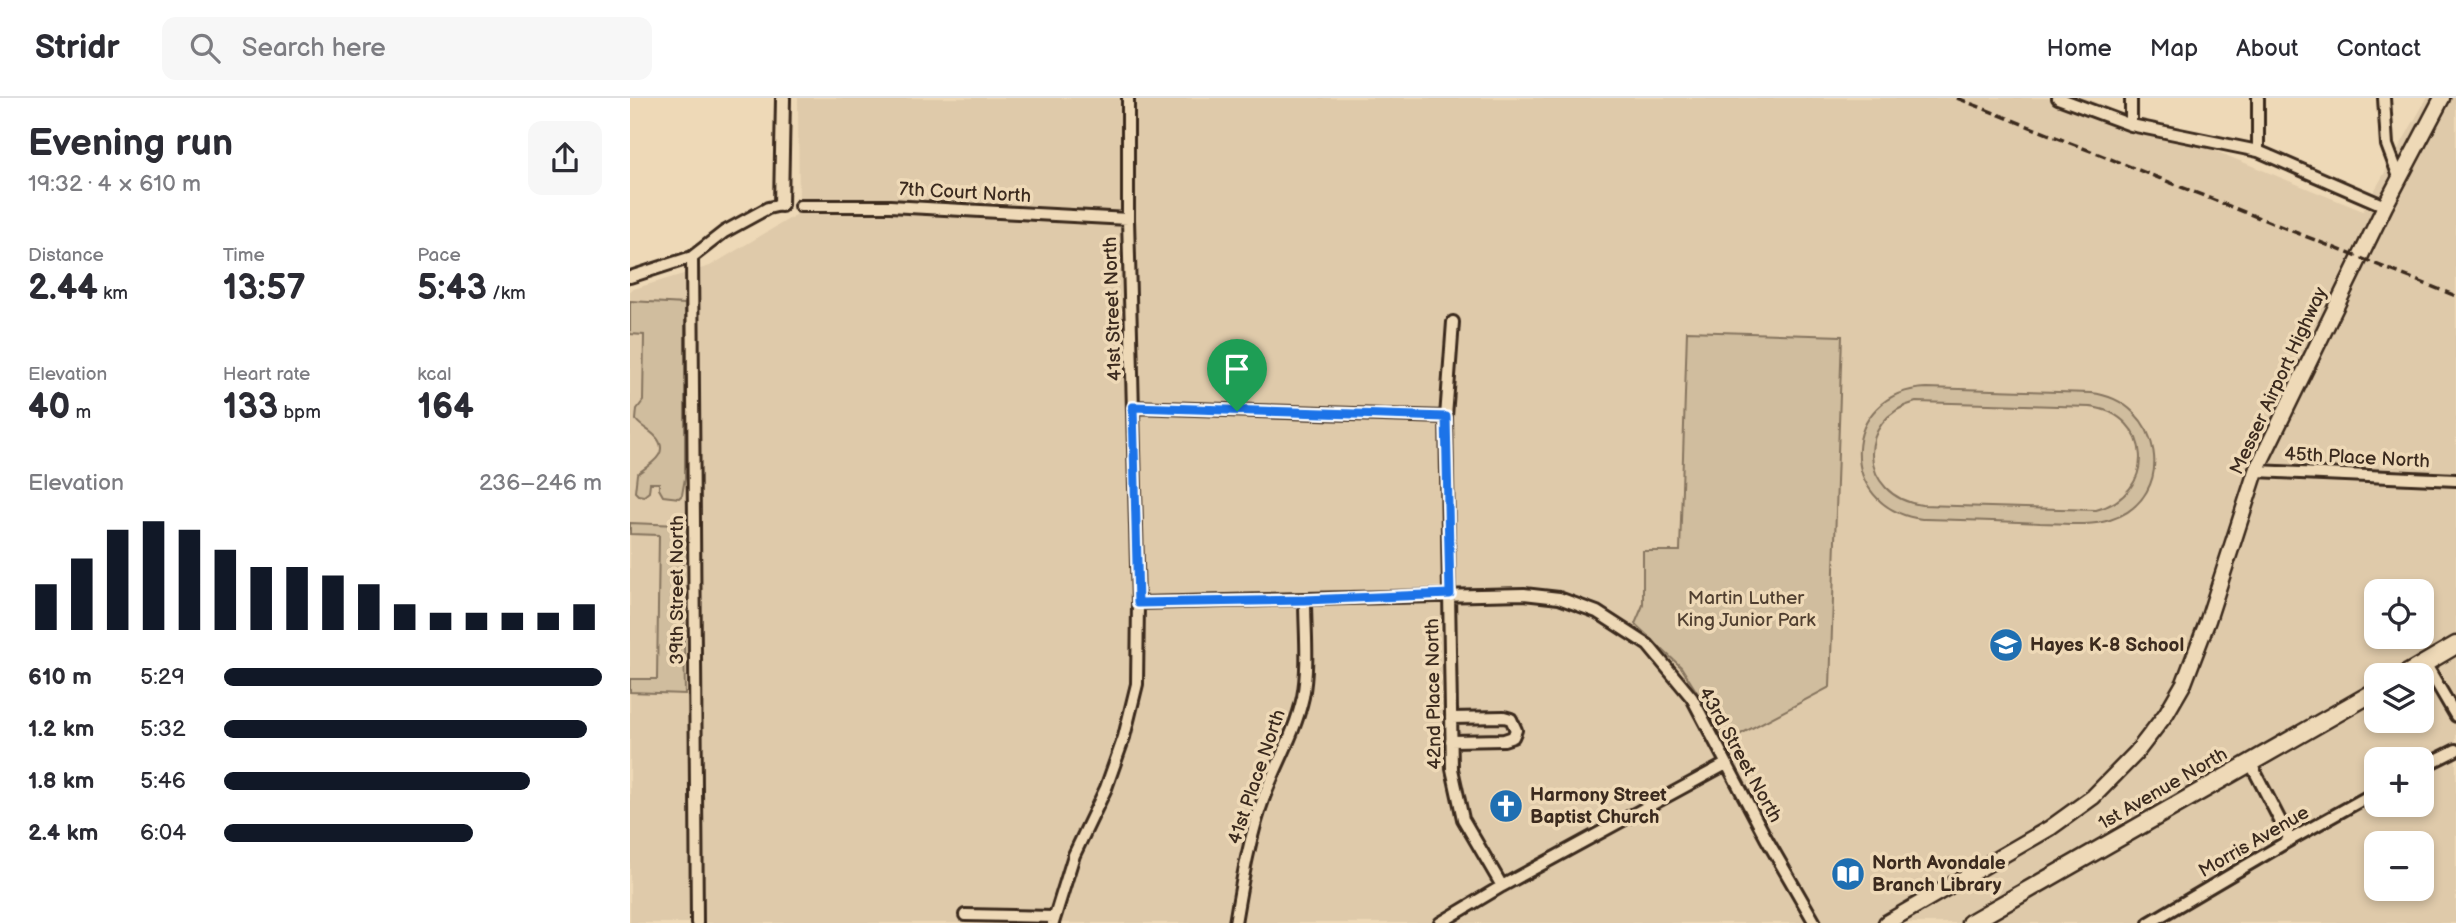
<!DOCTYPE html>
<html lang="en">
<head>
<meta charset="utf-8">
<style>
	body { margin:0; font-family:"Balsamiq Sans",sans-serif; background:#f7f7f7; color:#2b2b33; height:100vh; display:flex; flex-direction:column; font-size:26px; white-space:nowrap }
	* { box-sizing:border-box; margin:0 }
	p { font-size:23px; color:#7c7c81 }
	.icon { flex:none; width:38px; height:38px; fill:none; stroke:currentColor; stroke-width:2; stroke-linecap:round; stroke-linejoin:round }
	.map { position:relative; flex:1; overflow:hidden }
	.details { display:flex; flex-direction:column; background:#fff; width:630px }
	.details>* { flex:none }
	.tools { position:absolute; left:1734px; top:481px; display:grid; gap:14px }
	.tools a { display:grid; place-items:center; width:70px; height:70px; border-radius:14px; background:#fff; box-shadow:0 4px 10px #0003; font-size:35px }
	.pin { position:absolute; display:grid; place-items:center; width:60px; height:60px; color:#fff; margin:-72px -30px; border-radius:50% 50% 50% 0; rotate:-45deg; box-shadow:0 0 7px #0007 }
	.pin .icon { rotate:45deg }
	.round { display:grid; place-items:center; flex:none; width:74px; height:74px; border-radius:14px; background:#f7f7f7 }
	.head { display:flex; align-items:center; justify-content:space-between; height:119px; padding:0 28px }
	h1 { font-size:38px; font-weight:800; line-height:52px }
	.figures { display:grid; grid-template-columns:repeat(3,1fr); gap:10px; height:119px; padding:7px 28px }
	.figures div { display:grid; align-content:center }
	.figures b { font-size:35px; font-weight:800 }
	.figures small { font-size:19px; font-weight:400 }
	.figures p { font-size:19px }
	.chart { height:196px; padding:14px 28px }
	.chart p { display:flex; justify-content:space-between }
	.chart svg { width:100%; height:126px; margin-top:7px; stroke:#111827; stroke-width:6 }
	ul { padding:0 28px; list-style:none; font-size:23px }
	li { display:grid; grid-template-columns:112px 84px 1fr; align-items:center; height:52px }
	li i { height:18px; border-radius:9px; background:#111827 }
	header { display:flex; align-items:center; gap:42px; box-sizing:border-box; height:98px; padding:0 35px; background:#fff; border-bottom:2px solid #e1e1e2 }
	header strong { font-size:33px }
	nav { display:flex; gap:38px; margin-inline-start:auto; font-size:24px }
	.search { width:490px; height:63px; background:#f7f7f7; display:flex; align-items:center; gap:18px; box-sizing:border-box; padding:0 24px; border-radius:14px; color:#7c7c81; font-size:26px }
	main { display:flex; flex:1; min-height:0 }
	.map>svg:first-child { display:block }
</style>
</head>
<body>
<header>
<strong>Stridr</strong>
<div class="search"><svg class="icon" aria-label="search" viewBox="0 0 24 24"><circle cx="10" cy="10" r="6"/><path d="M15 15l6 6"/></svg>Search here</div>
<nav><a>Home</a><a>Map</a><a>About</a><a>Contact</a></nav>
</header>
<main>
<section class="details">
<div class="head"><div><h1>Evening run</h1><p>19:32 · 4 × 610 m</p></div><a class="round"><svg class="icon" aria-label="share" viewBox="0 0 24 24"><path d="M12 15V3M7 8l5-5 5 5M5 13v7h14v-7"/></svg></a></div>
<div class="figures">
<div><p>Distance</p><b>2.44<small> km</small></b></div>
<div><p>Time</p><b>13:57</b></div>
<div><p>Pace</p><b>5:43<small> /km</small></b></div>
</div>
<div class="figures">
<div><p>Elevation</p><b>40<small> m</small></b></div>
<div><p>Heart rate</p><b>133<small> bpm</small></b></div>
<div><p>kcal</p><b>164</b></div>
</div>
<div class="chart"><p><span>Elevation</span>236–246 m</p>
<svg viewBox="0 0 160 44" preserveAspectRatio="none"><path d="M5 44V28M15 44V19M25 44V9M35 44V6M45 44V9M55 44V16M65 44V22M75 44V22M85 44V25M95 44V28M105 44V35M115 44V38M125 44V38M135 44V38M145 44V38M155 44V35"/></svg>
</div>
<ul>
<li><b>610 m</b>5:29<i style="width:100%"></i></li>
<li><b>1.2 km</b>5:32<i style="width:96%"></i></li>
<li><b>1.8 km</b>5:46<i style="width:81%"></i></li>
<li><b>2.4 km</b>6:04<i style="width:66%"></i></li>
</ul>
</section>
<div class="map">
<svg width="1826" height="825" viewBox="0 0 1826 825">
	<rect width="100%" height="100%" fill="#eed9b7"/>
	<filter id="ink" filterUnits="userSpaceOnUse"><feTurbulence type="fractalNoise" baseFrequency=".0143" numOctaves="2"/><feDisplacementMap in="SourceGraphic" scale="14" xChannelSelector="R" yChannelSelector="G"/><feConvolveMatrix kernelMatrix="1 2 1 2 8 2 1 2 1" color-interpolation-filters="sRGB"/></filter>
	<g filter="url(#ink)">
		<!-- built -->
		<path fill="#dfcaaa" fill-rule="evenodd" d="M168 0H1455L1733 113 1797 0H1826V825H0V192L80 168 169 115ZM1746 494H1792V539H1746ZM1746 578H1792V623H1746ZM1746 662H1792V707H1746ZM1746 746H1792V791H1746Z"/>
		<!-- green -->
		<path fill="#d0bd9e" stroke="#86745e" stroke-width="2" fill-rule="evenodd" d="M0 203 55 206V380L52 397 49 400 33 398 29 391V385H20L19 394 14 398 8 397 5 394 7 376C19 367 43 355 24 337 18 331 11 329 6 322L7 311 13 303 14 237 0 236Z
			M1057 233 1212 238 1200 589 1107 638 1094 637 1051 569 1005 526 1013 507V453H1050Z
			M1297 290 1461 295C1532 302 1550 400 1480 422 1458 429 1433 425 1410 425 1371 423 1331 422 1292 421 1205 410 1209 293 1297 290ZM1286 304 1460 309C1523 316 1528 396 1466 412L1292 407C1229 399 1224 320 1286 304Z
			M0 425 49 427 52 431 55 596 0 594V581H27L29 437 0 436Z"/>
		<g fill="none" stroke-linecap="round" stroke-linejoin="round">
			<!-- minor casing -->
			<g stroke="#3b2a1e" stroke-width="16">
				<path id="minor" d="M1428 0 1501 27 1628 53 1755 108
					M1628 0V53
					M1754 0 1757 47 1769 79
					M1501 27V0
					M170 108H260L498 121
					M62 159 67 825
					M0 179 62 159 94 134 138 110 151 107
					M823 224 816 319 822 671 833 721 872 788
					M503 309 816 319
					M1626 373 1826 382
					M508 505 894 496 929 500 967 514 1018 547 1062 600 1136 740 1185 825
					M1795 565 1826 618
					M821 620 874 619 881 621 886 632 883 639 874 642 821 643
					M1621 666 1660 742
					M1792 669 1826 652
					M335 817 424 819
					M423 825 444 757 476 690 494 639 507 586 508 505 498 121V0
					M605 825C612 783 619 740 634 699 647 665 665 635 673 599 679 567 675 534 675 502
					M810 825 872 788 1096 666
					M1519 825 1660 742 1746 694"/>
			</g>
			<!-- tertiary casing -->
			<g stroke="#3b2a1e" stroke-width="18">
				<path id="tertiary" d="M151 107 153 0"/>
			</g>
			<!-- secondary casing -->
			<g stroke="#3b2a1e" stroke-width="19">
				<path id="secondary" d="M1256 825 1420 730 1463 699 1506 655 1536 616 1554 585 1578 522 1626 373 1755 108 1812 0"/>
			</g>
			<!-- primary casing -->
			<g stroke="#3b2a1e" stroke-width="21">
				<path id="primary" d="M1773 578 1826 547
					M1340 825 1746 593"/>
			</g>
			<!-- minor -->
			<use href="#minor" stroke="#eed9b7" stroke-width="10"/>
			<!-- tertiary -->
			<use href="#tertiary" stroke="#eed9b7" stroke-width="12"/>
			<!-- secondary -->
			<use href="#secondary" stroke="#eed9b7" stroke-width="14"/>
			<!-- primary -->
			<use href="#primary" stroke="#eed9b7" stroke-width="16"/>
			<!-- rail -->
			<path stroke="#3b2a1e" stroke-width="3.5" stroke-dasharray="10 5" stroke-linecap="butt" d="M1327 0 1826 198"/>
		</g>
	</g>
	<g fill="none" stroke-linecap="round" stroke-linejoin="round" filter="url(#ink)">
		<!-- route casing -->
		<g stroke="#fff" stroke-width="14">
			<path id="route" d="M503 309 816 319 820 496 675 502 508 505Z"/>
		</g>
		<!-- route -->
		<use href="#route" stroke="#1a73e8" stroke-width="9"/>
	</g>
	<!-- icons -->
	<defs>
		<g id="school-disc" transform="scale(1.75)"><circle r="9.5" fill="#1f6fb2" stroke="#eed9b7"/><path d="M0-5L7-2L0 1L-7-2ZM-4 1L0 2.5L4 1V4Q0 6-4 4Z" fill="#fff"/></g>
		<g id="church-disc" transform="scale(1.75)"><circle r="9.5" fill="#1f6fb2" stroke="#eed9b7"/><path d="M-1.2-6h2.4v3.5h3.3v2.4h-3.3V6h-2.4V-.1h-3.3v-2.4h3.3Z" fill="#fff"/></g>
		<g id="library-disc" transform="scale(1.75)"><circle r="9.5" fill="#1f6fb2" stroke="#eed9b7"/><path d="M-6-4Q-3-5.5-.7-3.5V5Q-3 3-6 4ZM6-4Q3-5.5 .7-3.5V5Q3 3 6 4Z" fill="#fff"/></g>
	</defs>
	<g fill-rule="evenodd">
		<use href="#school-disc" x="1376" y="547"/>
		<use href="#church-disc" x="876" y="708"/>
		<use href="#library-disc" x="1218" y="776"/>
	</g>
	<g text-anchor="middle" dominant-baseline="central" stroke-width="7" stroke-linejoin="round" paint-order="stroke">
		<!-- street labels -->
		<g font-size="19" fill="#3b2a1e" stroke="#eed9b7">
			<text transform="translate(335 95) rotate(3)">7th Court North</text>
			<text transform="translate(483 211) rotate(-92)">41st Street North</text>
			<text transform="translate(1649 283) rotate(-65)">Messer Airport Highway</text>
			<text transform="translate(1727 360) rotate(3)">45th Place North</text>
			<text transform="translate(47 492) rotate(-90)">39th Street North</text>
			<text transform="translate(804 596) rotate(-91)">42nd Place North</text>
			<text transform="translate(1110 657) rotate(61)">43rd Street North</text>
			<text transform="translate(627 679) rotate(-71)">41st Place North</text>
			<text transform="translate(1533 691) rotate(-30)">1st Avenue North</text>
			<text transform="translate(1624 744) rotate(-30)">Morris Avenue</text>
		</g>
		<!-- park labels -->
		<g font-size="19" fill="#514031" stroke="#eed9b7">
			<text x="1116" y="500">Martin Luther<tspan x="1116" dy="22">King Junior Park</tspan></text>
		</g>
		<!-- poi labels -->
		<g font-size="19" font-weight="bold" fill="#3b2a1e" stroke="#eed9b7" text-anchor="start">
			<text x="1400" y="547">Hayes K-8 School</text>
			<text x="900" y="697">Harmony Street<tspan x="900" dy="22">Baptist Church</tspan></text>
			<text x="1242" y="765">North Avondale<tspan x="1242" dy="22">Branch Library</tspan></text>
		</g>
	</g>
</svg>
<div class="tools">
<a><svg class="icon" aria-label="locate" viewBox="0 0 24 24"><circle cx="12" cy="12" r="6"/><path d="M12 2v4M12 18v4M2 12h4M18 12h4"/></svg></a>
<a><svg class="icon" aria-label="layers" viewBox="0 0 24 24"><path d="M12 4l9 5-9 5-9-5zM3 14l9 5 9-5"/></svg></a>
<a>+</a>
<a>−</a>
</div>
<div class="pin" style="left:607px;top:313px;background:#1e9e55"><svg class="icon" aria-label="arrive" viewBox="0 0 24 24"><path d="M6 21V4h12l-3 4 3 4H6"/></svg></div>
</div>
</main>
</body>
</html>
